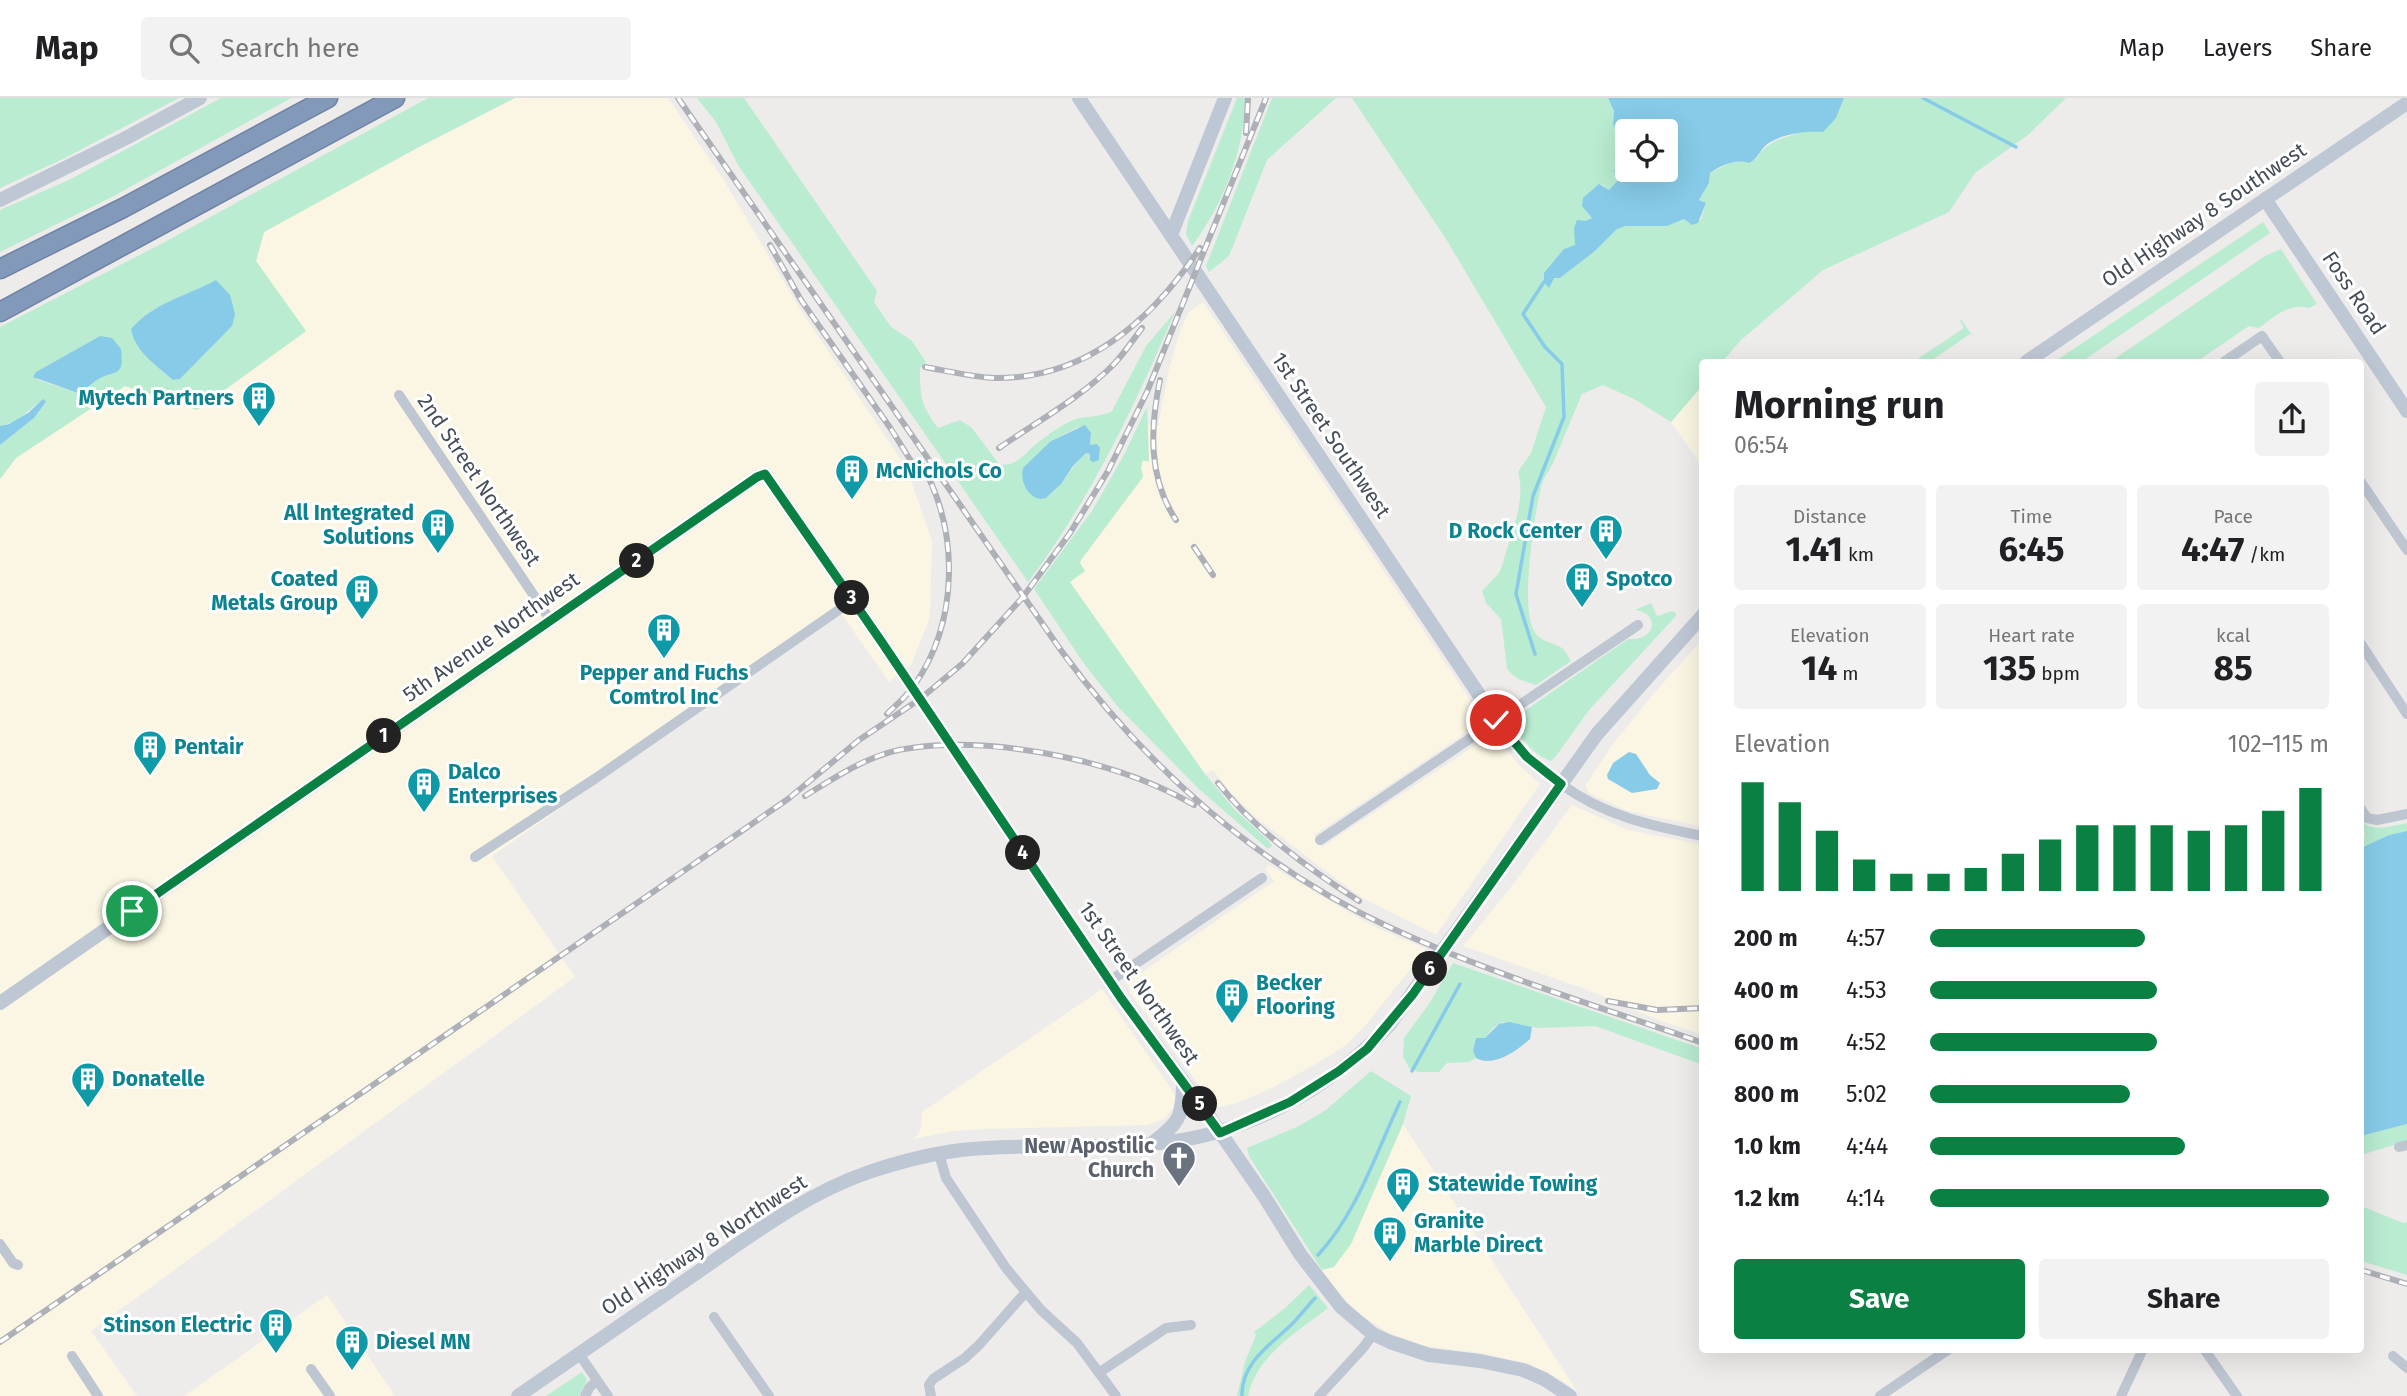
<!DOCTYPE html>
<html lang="en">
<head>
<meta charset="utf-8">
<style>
	body { margin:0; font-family:"Fira Sans",sans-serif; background:#f2f2f2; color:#202124; height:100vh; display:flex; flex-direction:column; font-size:26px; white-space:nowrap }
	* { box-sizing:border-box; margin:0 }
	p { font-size:23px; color:#757577 }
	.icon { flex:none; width:38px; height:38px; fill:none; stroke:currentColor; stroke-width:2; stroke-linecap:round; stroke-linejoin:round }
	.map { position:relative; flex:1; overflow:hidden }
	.details { position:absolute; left:1699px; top:261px; width:665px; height:994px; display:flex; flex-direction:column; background:#fff; border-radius:7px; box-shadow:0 7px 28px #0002 }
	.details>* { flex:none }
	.buttons { position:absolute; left:1615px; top:21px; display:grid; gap:14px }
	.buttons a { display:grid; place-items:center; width:63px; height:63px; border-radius:7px; background:#fff; box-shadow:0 7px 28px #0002; font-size:35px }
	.pin { position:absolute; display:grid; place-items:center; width:60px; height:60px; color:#fff; margin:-30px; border:4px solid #fff; border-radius:50%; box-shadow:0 2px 7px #0007 }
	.km { position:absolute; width:35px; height:35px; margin:-18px; border-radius:50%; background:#222; color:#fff; font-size:19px; line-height:35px; text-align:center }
	.round { display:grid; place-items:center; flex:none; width:74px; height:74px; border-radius:7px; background:#f2f2f2 }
	.head { display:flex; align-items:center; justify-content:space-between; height:119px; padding:0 35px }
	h1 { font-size:38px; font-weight:700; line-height:52px }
	.stats { display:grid; grid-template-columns:repeat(3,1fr); gap:10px; height:119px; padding:7px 35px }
	.stats div { display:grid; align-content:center; border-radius:7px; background:#f2f2f2; text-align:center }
	.stats b { font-size:35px; font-weight:700 }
	.stats small { font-size:19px; font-weight:400 }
	.stats p { font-size:19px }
	.chart { height:196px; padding:14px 35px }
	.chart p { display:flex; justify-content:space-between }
	.chart svg { width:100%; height:126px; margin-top:7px; stroke:#0b8043; stroke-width:6 }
	.button { display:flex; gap:14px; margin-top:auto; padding:14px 35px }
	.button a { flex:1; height:80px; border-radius:7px; background:#0b8043; color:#fff; font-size:28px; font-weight:700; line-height:80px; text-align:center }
	.button a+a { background:#f2f2f2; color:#202124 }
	ul { padding:0 35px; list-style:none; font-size:23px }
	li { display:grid; grid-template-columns:112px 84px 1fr; align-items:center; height:52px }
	li i { height:18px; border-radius:9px; background:#0b8043 }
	header { display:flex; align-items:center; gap:42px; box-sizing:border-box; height:98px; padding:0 35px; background:#fff; border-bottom:2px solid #e0e0e0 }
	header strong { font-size:33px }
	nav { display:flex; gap:38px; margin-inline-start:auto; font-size:24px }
	.search { width:490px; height:63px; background:#f2f2f2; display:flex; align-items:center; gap:18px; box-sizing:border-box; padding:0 24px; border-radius:7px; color:#757577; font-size:26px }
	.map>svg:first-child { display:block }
</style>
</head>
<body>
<header>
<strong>Map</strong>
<div class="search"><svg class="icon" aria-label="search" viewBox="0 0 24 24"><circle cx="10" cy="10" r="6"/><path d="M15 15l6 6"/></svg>Search here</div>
<nav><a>Map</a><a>Layers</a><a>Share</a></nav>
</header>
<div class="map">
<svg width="2407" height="1298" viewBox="0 0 2407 1298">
	<rect width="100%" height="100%" fill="#eeebeb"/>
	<!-- commercial -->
	<path fill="#faf6e3" d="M515 0H668L725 84 798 208 907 371 932 443 930 519 911 567 889 584 841 515 492 758 575 879 91 1233 137 1298H0V381L16 360 125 288 197 312 305 234 256 163 264 134 419 49Z
		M1203 204 1481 618 1478 625 1451 645 1314 737 1322 749 1488 639 1497 641 1519 667 1540 686 1436 837 1364 801 1339 783 1254 718 1232 696 1213 672 1205 676 1069 484 1084 473 1080 465 1081 462 1143 379 1141 369 1143 361 1149 363 1148 327H1158L1169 271 1180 233 1189 214Z
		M1703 287V369L1671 324Z
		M1703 541V729L1628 713 1589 695 1585 688 1613 646 1656 593Z
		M1572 707 1628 732 1703 747V937L1661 923 1585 891 1463 848 1508 793Z
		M1269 767 1371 827 1426 851 1366 927 1346 947 1318 965 1272 990 1234 1006 1218 1009 1214 1007 1130 895 1128 886 1132 881 1274 783 1265 771Z
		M1102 891 1172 992 1175 999 1173 1010 1165 1021 1147 1027 986 1031 953 1033 912 1041 918 1037 921 1030 922 1014Z
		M1403 1026 1577 1293 1556 1279 1529 1266 1481 1255 1425 1248 1389 1235 1359 1216 1340 1197 1322 1172 1351 1146Z
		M327 1197 395 1298H184Z"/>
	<!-- green -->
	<path fill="#b9ecd1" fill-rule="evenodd" d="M0 0H179L65 60 0 90Z
		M221 0H291L112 99 0 154V112L69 82Z
		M428 0H515L419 49 264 134 256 163 306 233 197 312 125 288 16 360 0 381V347L34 320 46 305 43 302C26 312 23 323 0 328V229L161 146ZM215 183C233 200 234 204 232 228L180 281 173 282C156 268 136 254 131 231 153 204 187 198 215 183ZM100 238 122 259C118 280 117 272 101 279 94 282 90 291 82 294 75 296 48 284 38 282L36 274Z
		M697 0H744L877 193 874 204 891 229 911 242 926 264 920 270C920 299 921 307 938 330L960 322 972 330 999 366C1016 370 1025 355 1036 346 1048 337 1066 323 1080 320 1091 318 1101 319 1112 313L1146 248 1175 214C1134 309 1091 401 1028 484L738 67 716 24ZM1078 329 1091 335 1090 347H1094L1100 354 1099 362H1090V356L1086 355C1071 369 1063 387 1046 400L1051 343Z
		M1237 0H1245C1245 52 1223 107 1192 148L1186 136 1188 123Z
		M1272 0H1336L1267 62 1229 158 1209 174 1206 168Z
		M1352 0H1608L1614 13 1613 27 1625 42 1617 66 1622 72V78L1609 92 1601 86 1584 110 1592 120 1575 127 1576 147 1567 150 1544 175 1560 180 1595 153 1617 131 1626 128H1667L1684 121 1701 122 1706 105 1699 102 1709 85 1710 75 1730 65 1756 61C1771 36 1801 38 1825 26 1828 24 1832 23 1835 20 1839 16 1841 6 1844 0H2066L2028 37 1975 75 1949 114 1823 172 1741 242 1722 264H1703V287L1671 324 1634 301 1603 287 1582 296C1572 319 1563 342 1553 365 1549 373 1542 382 1541 389 1534 418 1520 508 1534 533 1540 544 1553 544 1562 550 1566 553 1568 559 1571 563L1536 587C1525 583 1514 582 1507 570L1501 521 1486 505 1482 493 1499 475 1502 468C1509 441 1527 402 1518 374L1531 355 1546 309 1446 141Z
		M2263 124 2270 135 2081 264H2054Z
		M2281 151 2317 206 2309 210C2290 204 2274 219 2259 230L2249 228 2196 264H2110L2265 158Z
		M1961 221 1975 242 1970 236 1929 264H1913L1964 230 1960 223Z
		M1147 309 1149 364 1143 362 1141 369 1143 379 1081 462 1080 465 1085 473 1070 484 1205 676 1234 711 1269 743 1272 748 1268 751 1198 690 1119 610 1085 567 1034 491 1092 413 1124 357Z
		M1651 505 1657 518C1663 518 1667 512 1675 514L1676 518 1589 612 1556 658 1551 663C1535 658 1521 641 1514 626L1516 619 1628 541C1656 544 1661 515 1635 512Z
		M2361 723C2374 735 2390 728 2407 725V733L2389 737 2361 750V742L2365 737Z
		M1453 865 1703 951V967L1595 928 1538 930 1503 924 1494 929 1485 940H1481L1473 953 1476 960 1469 964 1447 965 1439 974H1419L1410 971 1403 959 1404 940 1429 906Z
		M1371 973 1411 998 1403 1026 1361 1123 1351 1146 1334 1169 1322 1172 1249 1058 1247 1050 1297 1029 1326 1012Z
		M2407 1026V1043L2361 1057V1038Z
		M2361 1108 2403 1125 2407 1124V1177L2361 1163Z
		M1309 1187 1328 1210C1297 1234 1256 1258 1248 1298H1237L1245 1264 1256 1237 1254 1234 1284 1211Z
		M582 1274 587 1282 579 1298H546Z"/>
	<!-- water -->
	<path fill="#87cbe8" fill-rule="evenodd" d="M1608 0H1844L1836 20 1823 34C1805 33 1777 36 1764 49 1758 56 1757 61 1749 65 1737 60 1719 68 1710 75L1709 85 1699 102 1706 105 1698 125 1692 127 1684 121 1667 128H1626L1617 131 1595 153 1560 180H1554L1549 190 1544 184V175L1564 151 1575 147 1574 130 1577 122 1585 123 1592 120 1582 108 1583 100 1599 86 1609 92 1622 78V72L1616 75 1614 74 1625 42 1613 27 1614 13ZM1628 33H1666V72H1628Z
		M216 182 230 197 235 216 232 228 180 281 173 282C156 267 135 254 131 231 154 204 187 198 216 182Z
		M100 238 112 240 121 251C125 282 113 271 97 282 90 287 86 292 78 295L33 279 36 274Z
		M43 301 46 304 34 320 0 347V328L9 326 28 315Z
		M1085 327 1091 335 1090 347 1097 346 1100 350 1099 362 1093 364 1090 362V356L1086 355 1073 368 1061 386 1046 400 1040 401C1027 398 1020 383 1023 370L1051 343Z
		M1629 654 1636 656 1650 677 1660 685 1657 691 1632 695 1608 681 1607 677 1613 665Z
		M2407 733V1026L2361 1038V750L2389 737Z
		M1509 924 1532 929 1530 941C1517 953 1493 970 1476 960L1473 953 1476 940H1485L1499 926Z"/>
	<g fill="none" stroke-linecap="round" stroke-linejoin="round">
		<!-- stream -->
		<path stroke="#87cbe8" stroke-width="3.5" d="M1923 0 2016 49
			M1535 556 1516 496 1533 398 1564 319 1562 266 1545 249 1523 216 1544 184
			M1412 973 1460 886
			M1318 1157C1357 1115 1376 1055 1400 1004
			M1242 1298C1241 1264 1271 1247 1292 1226 1300 1218 1307 1209 1315 1200"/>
		<!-- highway casing -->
		<g stroke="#6f84a5" stroke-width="21">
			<path id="highway" d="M0 171 123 110 328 0
				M0 214 395 0"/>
		</g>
		<!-- street -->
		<path stroke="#bec6d1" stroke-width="10" d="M2224 264 2262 238 2280 264
			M399 297 551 523
			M2361 384 2407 452
			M2361 546 2407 616
			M1561 686C1604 718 1652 728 1703 738
			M2361 711 2367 720 2377 722 2407 716
			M1320 742 1638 527
			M475 759 596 680 853 502
			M1110 883 1262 780
			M2399 1049 2407 1047
			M939 1056 946 1080 1006 1170 1041 1212 1077 1245 1116 1298
			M0 1146 13 1165 18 1167
			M714 1219 769 1298
			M2204 1251 2237 1298
			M579 1256 608 1298
			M72 1258 98 1298
			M2393 1258 2407 1270
			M311 1271 330 1298
			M1100 1274 1166 1230 1191 1227
			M585 1298 589 1290 597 1282
			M931 1298 929 1287 933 1281 965 1260 979 1247 1025 1195
			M1319 1298 1363 1250 1373 1236
			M1880 1298 1949 1251
			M2121 1298 2143 1251"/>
		<!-- secondary -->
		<path stroke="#bec7d4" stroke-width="14" d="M1079 0 1496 622 1527 659 1561 686
			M2265 101 2407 313
			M0 102 126 40 200 0
			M1171 137 1225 0
			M2026 264 2407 5
			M0 905 757 379 765 376 881 543 1121 900 1208 1017 1264 1098 1300 1156 1341 1209 1373 1236 1390 1244 1429 1257 1480 1263 1523 1272 1544 1281 1570 1298
			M1151 1046C1179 1025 1183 1020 1183 984
			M518 1298C580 1255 642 1212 705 1169 757 1133 808 1095 869 1074 899 1064 929 1056 961 1052 1024 1045 1088 1051 1151 1046 1242 1039 1329 993 1390 926L1597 636 1703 517"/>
		<!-- highway -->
		<use href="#highway" stroke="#8399ba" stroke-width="18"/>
		<!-- rail casing -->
		<g stroke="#adb0b6" stroke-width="6">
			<path id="rail" d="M678 0 1060 551C1145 668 1257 768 1389 829 1490 876 1598 908 1703 945
				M1246 35 1248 0
				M770 147 801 202 891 331 921 379
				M925 269C948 273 972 279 995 280 1087 281 1152 222 1200 150
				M1160 282C1150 330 1148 380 1176 422
				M999 350C1038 323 1082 299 1115 265 1125 254 1133 242 1142 230
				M1194 449 1213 477
				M887 616C896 607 906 599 913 589 959 525 960 433 921 365
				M1218 685C1255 732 1309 771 1359 803
				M805 698C837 678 873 654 911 650 998 638 1119 663 1194 707
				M1608 903 1657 912 1703 910
				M2361 1172 2407 1186
				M0 1244 788 701 859 642 920 601 962 566 1023 499 1070 435 1108 373 1147 294 1266 0"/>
		</g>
		<!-- rail -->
		<use href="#rail" stroke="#fff" stroke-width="3.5" stroke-dasharray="10" stroke-linecap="butt"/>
	</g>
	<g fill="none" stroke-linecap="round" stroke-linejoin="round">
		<!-- route casing -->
		<g stroke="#fff" stroke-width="14">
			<path id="route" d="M132 813 757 379 765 376 881 543 1121 900 1220 1035 1290 1004 1339 973 1367 951 1413 896 1561 686 1527 659 1496 622"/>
		</g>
		<!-- route -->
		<use href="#route" stroke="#0b8043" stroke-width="9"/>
	</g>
	<!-- icons -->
	<defs>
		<g id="building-pin" transform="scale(1.75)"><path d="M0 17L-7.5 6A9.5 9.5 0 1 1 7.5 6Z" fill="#0f9aa8" stroke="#fff"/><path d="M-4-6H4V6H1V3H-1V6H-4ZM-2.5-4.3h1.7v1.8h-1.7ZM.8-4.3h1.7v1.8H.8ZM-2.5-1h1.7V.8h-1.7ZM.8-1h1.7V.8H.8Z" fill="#fff"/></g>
		<g id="church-pin" transform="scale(1.75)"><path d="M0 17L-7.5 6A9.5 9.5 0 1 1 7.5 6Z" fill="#6b7280" stroke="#fff"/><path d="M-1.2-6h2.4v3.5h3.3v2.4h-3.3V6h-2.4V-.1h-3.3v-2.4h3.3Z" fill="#fff"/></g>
	</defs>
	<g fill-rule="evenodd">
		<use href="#building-pin" x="259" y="300"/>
		<use href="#building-pin" x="852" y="373"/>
		<use href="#building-pin" x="438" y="427"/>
		<use href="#building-pin" x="1606" y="433"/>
		<use href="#building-pin" x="1582" y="481"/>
		<use href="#building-pin" x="362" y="493"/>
		<use href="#building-pin" x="664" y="532"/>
		<use href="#building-pin" x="150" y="649"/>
		<use href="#building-pin" x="424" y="686"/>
		<use href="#building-pin" x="1232" y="897"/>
		<use href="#building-pin" x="88" y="981"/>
		<use href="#church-pin" x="1179" y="1060"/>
		<use href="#building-pin" x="1403" y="1086"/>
		<use href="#building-pin" x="1390" y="1135"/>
		<use href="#building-pin" x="276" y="1227"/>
		<use href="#building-pin" x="352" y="1244"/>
	</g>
	<g text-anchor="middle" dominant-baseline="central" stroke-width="6" stroke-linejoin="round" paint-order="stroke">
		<!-- street labels -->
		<g font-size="21" fill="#444d58" stroke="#fff">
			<text transform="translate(2204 117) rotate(-34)">Old Highway 8 Southwest</text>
			<text transform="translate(2354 195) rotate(56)">Foss Road</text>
			<text transform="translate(1331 337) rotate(56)">1st Street Southwest</text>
			<text transform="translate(479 382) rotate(56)">2nd Street Northwest</text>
			<text transform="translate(491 539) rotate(-35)">5th Avenue Northwest</text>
			<text transform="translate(1139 885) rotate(55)">1st Street Northwest</text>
			<text transform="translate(704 1147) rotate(-33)">Old Highway 8 Northwest</text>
		</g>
		<!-- culture labels -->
		<g font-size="21" font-weight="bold" fill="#0d838f" stroke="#fff" text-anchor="start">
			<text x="234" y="300" text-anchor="end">Mytech Partners</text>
			<text x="876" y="373">McNichols Co</text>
			<text x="414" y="415" text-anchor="end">All Integrated<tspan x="414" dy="24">Solutions</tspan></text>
			<text x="1582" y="433" text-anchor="end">D Rock Center</text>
			<text x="338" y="481" text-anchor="end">Coated<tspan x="338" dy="24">Metals Group</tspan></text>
			<text x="1606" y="481">Spotco</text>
			<text x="664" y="575" text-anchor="middle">Pepper and Fuchs<tspan x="664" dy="24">Comtrol Inc</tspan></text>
			<text x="174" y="649">Pentair</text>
			<text x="448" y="674">Dalco<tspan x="448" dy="24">Enterprises</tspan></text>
			<text x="1256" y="885">Becker<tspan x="1256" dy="24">Flooring</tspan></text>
			<text x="112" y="981">Donatelle</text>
			<text x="1428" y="1086">Statewide Towing</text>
			<text x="1414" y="1123">Granite<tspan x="1414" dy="24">Marble Direct</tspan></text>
			<text x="252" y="1227" text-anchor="end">Stinson Electric</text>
			<text x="376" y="1244">Diesel MN</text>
		</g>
		<!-- worship labels -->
		<g font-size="21" font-weight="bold" fill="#5b616d" stroke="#fff" text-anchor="end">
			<text x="1154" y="1048">New Apostilic<tspan x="1154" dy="24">Church</tspan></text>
		</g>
	</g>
</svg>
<div class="buttons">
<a><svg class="icon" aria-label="locate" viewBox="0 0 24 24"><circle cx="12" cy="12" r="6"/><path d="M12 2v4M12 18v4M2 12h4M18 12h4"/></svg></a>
</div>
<div class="pin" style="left:132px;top:813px;background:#1e9e55"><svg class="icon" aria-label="arrive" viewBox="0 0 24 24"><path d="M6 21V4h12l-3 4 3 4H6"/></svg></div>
<div class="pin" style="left:1496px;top:622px;background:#d93025"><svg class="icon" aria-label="check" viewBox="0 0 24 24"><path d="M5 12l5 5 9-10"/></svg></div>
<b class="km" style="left:384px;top:638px">1</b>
<b class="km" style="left:637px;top:463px">2</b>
<b class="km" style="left:852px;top:500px">3</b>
<b class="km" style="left:1023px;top:755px">4</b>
<b class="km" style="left:1200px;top:1006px">5</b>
<b class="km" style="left:1430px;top:871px">6</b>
<section class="details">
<div class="head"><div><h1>Morning run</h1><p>06:54</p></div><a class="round"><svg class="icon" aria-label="share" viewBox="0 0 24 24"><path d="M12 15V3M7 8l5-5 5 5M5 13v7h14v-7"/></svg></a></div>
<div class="stats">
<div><p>Distance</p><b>1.41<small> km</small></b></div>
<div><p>Time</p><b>6:45</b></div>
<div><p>Pace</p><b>4:47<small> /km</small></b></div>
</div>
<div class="stats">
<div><p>Elevation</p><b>14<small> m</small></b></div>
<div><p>Heart rate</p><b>135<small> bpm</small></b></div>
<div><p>kcal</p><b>85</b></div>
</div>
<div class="chart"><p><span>Elevation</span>102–115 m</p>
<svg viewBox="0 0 160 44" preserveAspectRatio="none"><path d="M5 44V6M15 44V13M25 44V23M35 44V33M45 44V38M55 44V38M65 44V36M75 44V31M85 44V26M95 44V21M105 44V21M115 44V21M125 44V23M135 44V21M145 44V16M155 44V8"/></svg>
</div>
<ul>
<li><b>200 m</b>4:57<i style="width:54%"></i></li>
<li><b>400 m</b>4:53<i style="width:57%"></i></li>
<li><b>600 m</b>4:52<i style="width:57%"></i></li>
<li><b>800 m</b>5:02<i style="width:50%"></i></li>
<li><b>1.0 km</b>4:44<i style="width:64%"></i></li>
<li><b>1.2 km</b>4:14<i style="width:100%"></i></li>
</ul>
<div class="button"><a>Save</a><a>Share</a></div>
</section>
</div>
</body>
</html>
